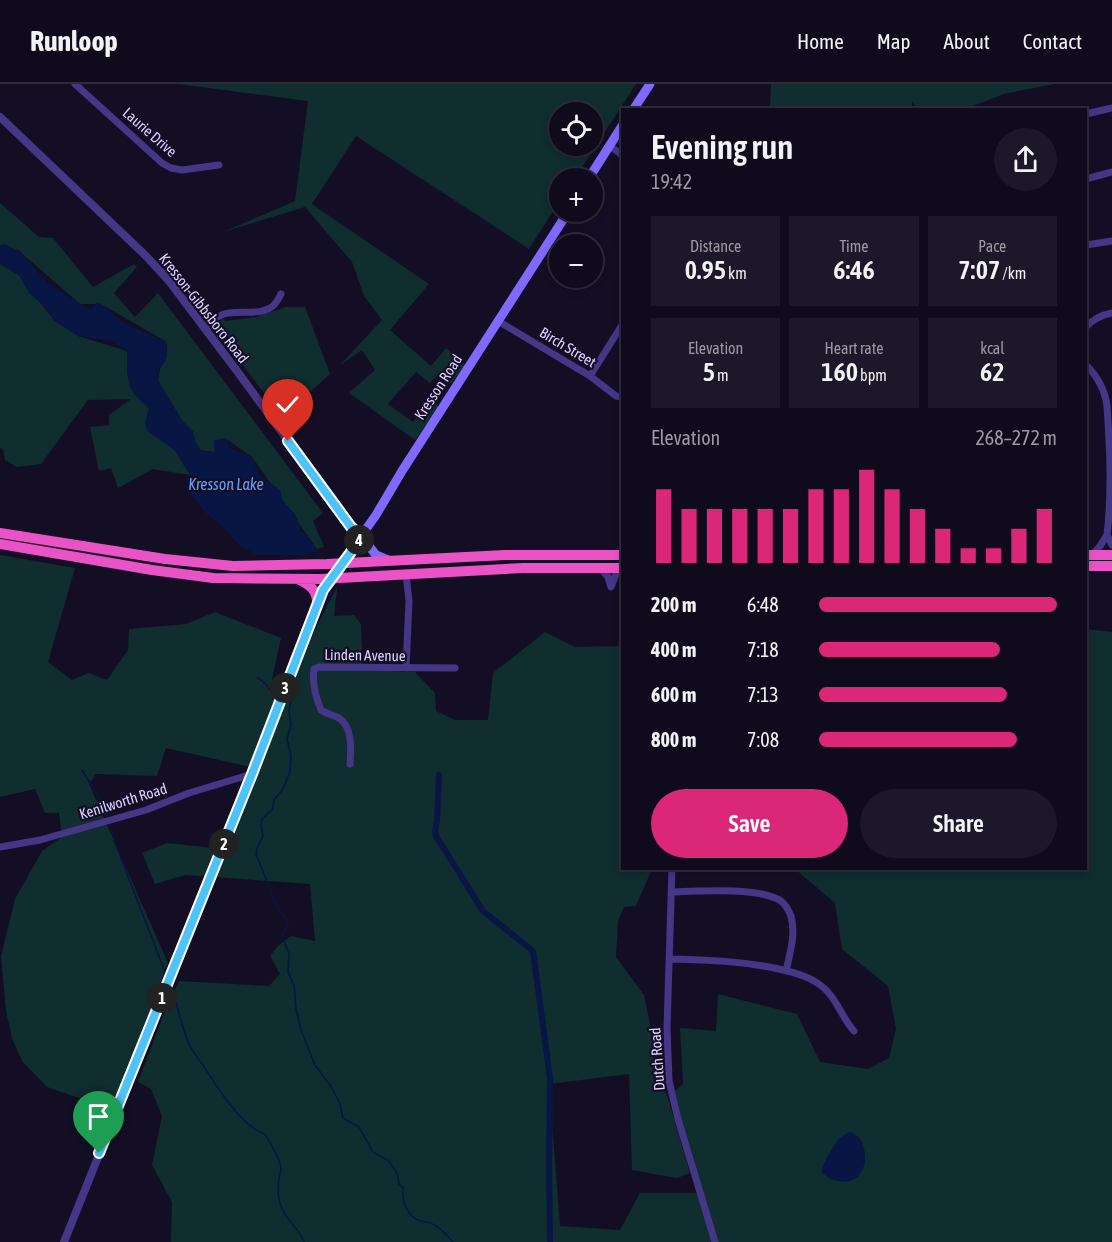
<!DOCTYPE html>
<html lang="en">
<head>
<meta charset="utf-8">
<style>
	body { margin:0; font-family:"Asap Condensed",sans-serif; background:#1d1829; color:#f1f3f6; height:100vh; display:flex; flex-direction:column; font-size:22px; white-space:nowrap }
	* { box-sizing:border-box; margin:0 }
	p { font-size:20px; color:#9b9aa3 }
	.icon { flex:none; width:33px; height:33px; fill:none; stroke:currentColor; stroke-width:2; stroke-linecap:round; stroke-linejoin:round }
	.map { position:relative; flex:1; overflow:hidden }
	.drawer { position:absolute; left:621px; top:24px; width:466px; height:762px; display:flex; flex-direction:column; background:#0f0a1c; border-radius:0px; box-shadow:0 3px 9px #0003,0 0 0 2px #2f2b3b }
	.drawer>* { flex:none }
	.fabs { position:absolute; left:549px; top:18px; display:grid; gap:12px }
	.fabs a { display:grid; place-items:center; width:54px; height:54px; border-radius:50%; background:#0f0a1c; box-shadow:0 3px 9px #0003,0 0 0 2px #2f2b3b; font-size:30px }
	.pin { position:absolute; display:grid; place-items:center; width:51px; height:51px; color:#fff; margin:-62px -26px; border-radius:50% 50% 50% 0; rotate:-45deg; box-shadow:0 0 6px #0007 }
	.pin .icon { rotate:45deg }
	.km { position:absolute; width:30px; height:30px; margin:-15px; border-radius:50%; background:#222; color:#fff; font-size:16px; line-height:30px; text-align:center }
	.round { display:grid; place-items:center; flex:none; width:63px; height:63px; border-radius:32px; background:#1d1829 }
	.head { display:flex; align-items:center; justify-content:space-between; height:102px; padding:0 30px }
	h1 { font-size:33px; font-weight:600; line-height:45px }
	.figures { display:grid; grid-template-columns:repeat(3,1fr); gap:9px; height:102px; padding:6px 30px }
	.figures div { display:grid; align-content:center; border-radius:0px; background:#1d1829; text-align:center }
	.figures b { font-size:26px; font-weight:600 }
	.figures small { font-size:16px; font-weight:400 }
	.figures p { font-size:16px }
	.chart { height:168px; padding:12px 30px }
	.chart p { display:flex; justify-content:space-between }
	.chart svg { width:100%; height:108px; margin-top:6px; stroke:#db2777; stroke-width:6 }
	.action { display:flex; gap:12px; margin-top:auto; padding:12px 30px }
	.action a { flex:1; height:69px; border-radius:36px; background:#db2777; color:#fff; font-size:24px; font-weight:600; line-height:69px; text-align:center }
	.action a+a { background:#1d1829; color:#f1f3f6 }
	ul { padding:0 30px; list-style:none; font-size:20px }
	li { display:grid; grid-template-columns:96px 72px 1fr; align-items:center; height:45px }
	li i { height:15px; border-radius:8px; background:#db2777 }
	header { display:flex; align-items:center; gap:36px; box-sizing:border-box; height:84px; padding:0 30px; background:#0f0a1c; border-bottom:2px solid #2f2b3b }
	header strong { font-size:28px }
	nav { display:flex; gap:33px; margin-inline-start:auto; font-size:21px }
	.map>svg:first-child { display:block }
</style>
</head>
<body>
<header>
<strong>Runloop</strong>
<nav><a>Home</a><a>Map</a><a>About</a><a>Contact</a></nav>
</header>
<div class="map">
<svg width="1112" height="1158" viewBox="0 0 1112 1158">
	<rect width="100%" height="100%" fill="#140e25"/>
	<!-- green -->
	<path fill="#102d2f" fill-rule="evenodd" d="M178 0H636L575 94H560L559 118 529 165 356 52 312 120 429 200 390 246 431 282 446 264 466 281 451 299 439 289 430 299 416 288 388 320 413 338 429 316 439 323 415 356 349 309 375 286 362 266 339 282 382 236 364 212 352 178 305 123 223 148 295 117 308 17ZM560 28H592V62H560Z
		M771 0H1054L1004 10 965 25H917L912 17V25H769L770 21Z
		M0 119 39 153 53 154 93 203 134 180 137 183 114 209 135 233 158 209 323 429 313 437 324 463 317 465 252 373 225 354 214 357V368L200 366 158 297 165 257 101 220H80L18 166 0 162Z
		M0 180 19 191 49 230 78 252 127 267 130 303 149 325 190 391 153 385 118 404 111 384 99 387 90 343 109 341V331L131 315 88 316 41 380 17 383 5 376 3 365 0 364Z
		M286 223H305L330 290 282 333 214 243 223 235 226 237 256 233Z
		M0 471 75 484 48 578 72 596 89 589 107 596 128 566 129 545 186 540 215 528 281 554 272 595 281 611 336 505H337L334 532 354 531 361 540 363 586 415 588 435 609 436 627 455 636H488L493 589 545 548 575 563 622 562V784L652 785 636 822 624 823 618 837 616 873 644 911 660 988 690 1089 677 1094 632 1086 629 990 549 1000 560 1142 620 1146 640 1109H698L675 1007 683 1000 680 944 716 947 718 910 797 930 820 978 868 985 889 974 896 945 888 902 842 865 835 819 795 785 1086 784V545L1112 548V1158H171L172 1118 152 1081 162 1032 151 1005 138 998 164 930 179 897 269 902 280 890 270 872 278 862 291 852 315 857 310 800 185 791 155 800 142 769 167 759 223 765 255 684 166 664 157 692 96 690 89 700 168 879 139 955 122 1006 102 1022 47 1003 22 977 12 954 6 927 1 872 15 815 42 767 62 753 59 729H45L35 705 0 713Z"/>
	<!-- water -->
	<path fill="#081644" d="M5 160 19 167 47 198 80 220 90 225 94 224 97 219 101 220 124 239 165 257 167 261V272L165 278 159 285 158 297 181 335 193 347 196 359 201 367 214 368V357L225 354 227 355 228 361 230 364 252 373 259 391 280 406 283 417 295 430 301 445 316 463V467L303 471H258L241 463 225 445 205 428 193 413 190 406V391L176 367 147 347 145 338 149 324C145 320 139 316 135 311 126 299 126 283 128 269L125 265 110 257 78 252 53 236 47 225 29 209 19 191 0 179V161Z
		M849 1048C872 1051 872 1105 838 1097 833 1096 823 1092 822 1087 821 1082 834 1061 837 1057 841 1053 844 1051 849 1048Z"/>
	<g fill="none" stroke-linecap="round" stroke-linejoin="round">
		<!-- stream -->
		<path stroke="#081644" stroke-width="1.5" d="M317 466 319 473
			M300 575 313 549 321 526 328 519 330 514 331 504
			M258 594C267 599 270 608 279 613
			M291 599 292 610 289 626 291 641 287 655 291 672 290 687 283 705 274 716 272 726 262 735 261 741 263 752 257 764 256 770 277 823 288 837C289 843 282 846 282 852L289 870 288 888 294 901 296 925 301 946 315 981 332 1004 340 1020 343 1034 359 1043 373 1068 389 1077 397 1089 399 1100 403 1104C402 1115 405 1128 416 1135 420 1138 425 1137 430 1139 439 1142 447 1151 453 1158
			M82 686 94 705 108 732
			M110 740 114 756 167 893
			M171 899C176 919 181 939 188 958 191 966 198 974 203 981 216 1001 241 1043 265 1050 270 1060 280 1073 281 1084 281 1089 280 1090 279 1094 278 1102 278 1114 281 1122 285 1136 300 1145 304 1158"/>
		<!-- canal -->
		<path stroke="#081644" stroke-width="6" d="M439 691 437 736 435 748 436 752 483 827 533 867 550 994 549 1080 550 1158"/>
		<!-- minor -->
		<path stroke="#433786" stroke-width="7" d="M75 0 162 79 171 84 182 86 219 81
			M1086 30 1112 24
			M610 62 622 71
			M1086 95 1112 88
			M1086 161 1112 157
			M498 237 590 292 616 312 622 313
			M203 243C210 239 216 233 224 230 239 225 259 233 273 222 276 219 279 214 281 210
			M1086 243C1093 235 1102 231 1112 229
			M1086 281C1098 293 1105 306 1107 322 1110 366 1112 408 1107 451
			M590 292 622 241
			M1092 471 1100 462 1107 451 1112 461
			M600 484 608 493 611 503 616 490 622 484
			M406 490 409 517 406 584
			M350 680C351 666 353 643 339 634 333 631 327 630 321 626 316 614 312 598 314 585L319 583 455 584
			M0 763 40 756 146 726 189 709 252 690
			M672 784 667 944 669 997 678 1035 715 1158
			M672 808C698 807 760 803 781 817 786 821 789 827 791 832 796 851 790 869 786 887
			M670 875C708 876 742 877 779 885 796 889 812 893 825 905 838 917 842 934 854 947"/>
		<!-- tertiary -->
		<path stroke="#433786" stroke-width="8" d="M0 33 146 172 169 197 237 287 351 443 362 453
			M64 1158 252 690 317 521 323 506 331 495"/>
		<!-- secondary -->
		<path stroke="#7f69ff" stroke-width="9" d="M633 26 650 0
			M589 94 622 42
			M362 453 376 471 388 476
			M331 495 376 431 402 387 568 128"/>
		<!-- trunk -->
		<path stroke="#ea53c6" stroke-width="10" d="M0 449 165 475 233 482 327 480 505 471H622
			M0 460 152 486 213 494 321 495 523 484H622
			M1086 471H1112
			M1086 482H1112
			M298 495C310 501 318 506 317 521"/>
	</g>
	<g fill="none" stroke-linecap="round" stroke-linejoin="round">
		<!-- route casing -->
		<g stroke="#fff" stroke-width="12">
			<path id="route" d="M99 1069 252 690 323 506 362 453 351 443 288 357"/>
		</g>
		<!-- route -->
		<use href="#route" stroke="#4fc3f7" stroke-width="8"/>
	</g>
	<g text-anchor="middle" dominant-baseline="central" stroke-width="4.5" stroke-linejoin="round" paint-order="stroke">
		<!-- street labels -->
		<g font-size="15" fill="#dcd2ff" stroke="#140e25">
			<text transform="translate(150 48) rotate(41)">Laurie Drive</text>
			<text transform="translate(204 224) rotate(52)">Kresson-Gibbsboro Road</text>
			<text transform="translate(568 263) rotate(31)">Birch Street</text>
			<text transform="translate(438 303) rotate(-57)">Kresson Road</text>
			<text transform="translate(365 571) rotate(1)">Linden Avenue</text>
			<text transform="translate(123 717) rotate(-17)">Kenilworth Road</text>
			<text transform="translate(657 975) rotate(-94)">Dutch Road</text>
		</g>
		<!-- water labels -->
		<g font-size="16" font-style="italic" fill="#60a1ff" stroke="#140e25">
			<text x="226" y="400">Kresson Lake</text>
		</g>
	</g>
</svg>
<div class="fabs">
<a><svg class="icon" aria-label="locate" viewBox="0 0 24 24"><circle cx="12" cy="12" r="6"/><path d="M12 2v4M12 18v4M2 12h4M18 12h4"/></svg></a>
<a>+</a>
<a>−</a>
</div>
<div class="pin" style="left:99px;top:1069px;background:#1e9e55"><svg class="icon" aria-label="arrive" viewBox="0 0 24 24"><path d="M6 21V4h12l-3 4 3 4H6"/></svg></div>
<div class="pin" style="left:288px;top:357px;background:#d93025"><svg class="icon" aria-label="check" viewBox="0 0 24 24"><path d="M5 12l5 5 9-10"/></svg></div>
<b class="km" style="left:162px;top:914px">1</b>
<b class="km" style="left:224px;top:760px">2</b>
<b class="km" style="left:285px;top:604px">3</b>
<b class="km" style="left:359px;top:456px">4</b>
<section class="drawer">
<div class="head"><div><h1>Evening run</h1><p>19:42</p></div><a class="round"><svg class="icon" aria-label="share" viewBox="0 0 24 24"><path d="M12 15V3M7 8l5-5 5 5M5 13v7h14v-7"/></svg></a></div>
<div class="figures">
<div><p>Distance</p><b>0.95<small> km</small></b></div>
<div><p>Time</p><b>6:46</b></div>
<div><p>Pace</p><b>7:07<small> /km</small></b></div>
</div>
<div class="figures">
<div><p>Elevation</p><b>5<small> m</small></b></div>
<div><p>Heart rate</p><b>160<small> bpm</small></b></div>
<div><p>kcal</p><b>62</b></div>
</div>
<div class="chart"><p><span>Elevation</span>268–272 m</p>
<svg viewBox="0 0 160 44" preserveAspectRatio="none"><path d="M5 44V14M15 44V22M25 44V22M35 44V22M45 44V22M55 44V22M65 44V14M75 44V14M85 44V6M95 44V14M105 44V22M115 44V30M125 44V38M135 44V38M145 44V30M155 44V22"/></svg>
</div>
<ul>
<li><b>200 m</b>6:48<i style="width:100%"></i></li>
<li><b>400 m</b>7:18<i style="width:76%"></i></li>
<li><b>600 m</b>7:13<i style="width:79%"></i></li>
<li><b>800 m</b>7:08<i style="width:83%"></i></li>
</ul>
<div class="action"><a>Save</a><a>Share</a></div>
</section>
</div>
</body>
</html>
